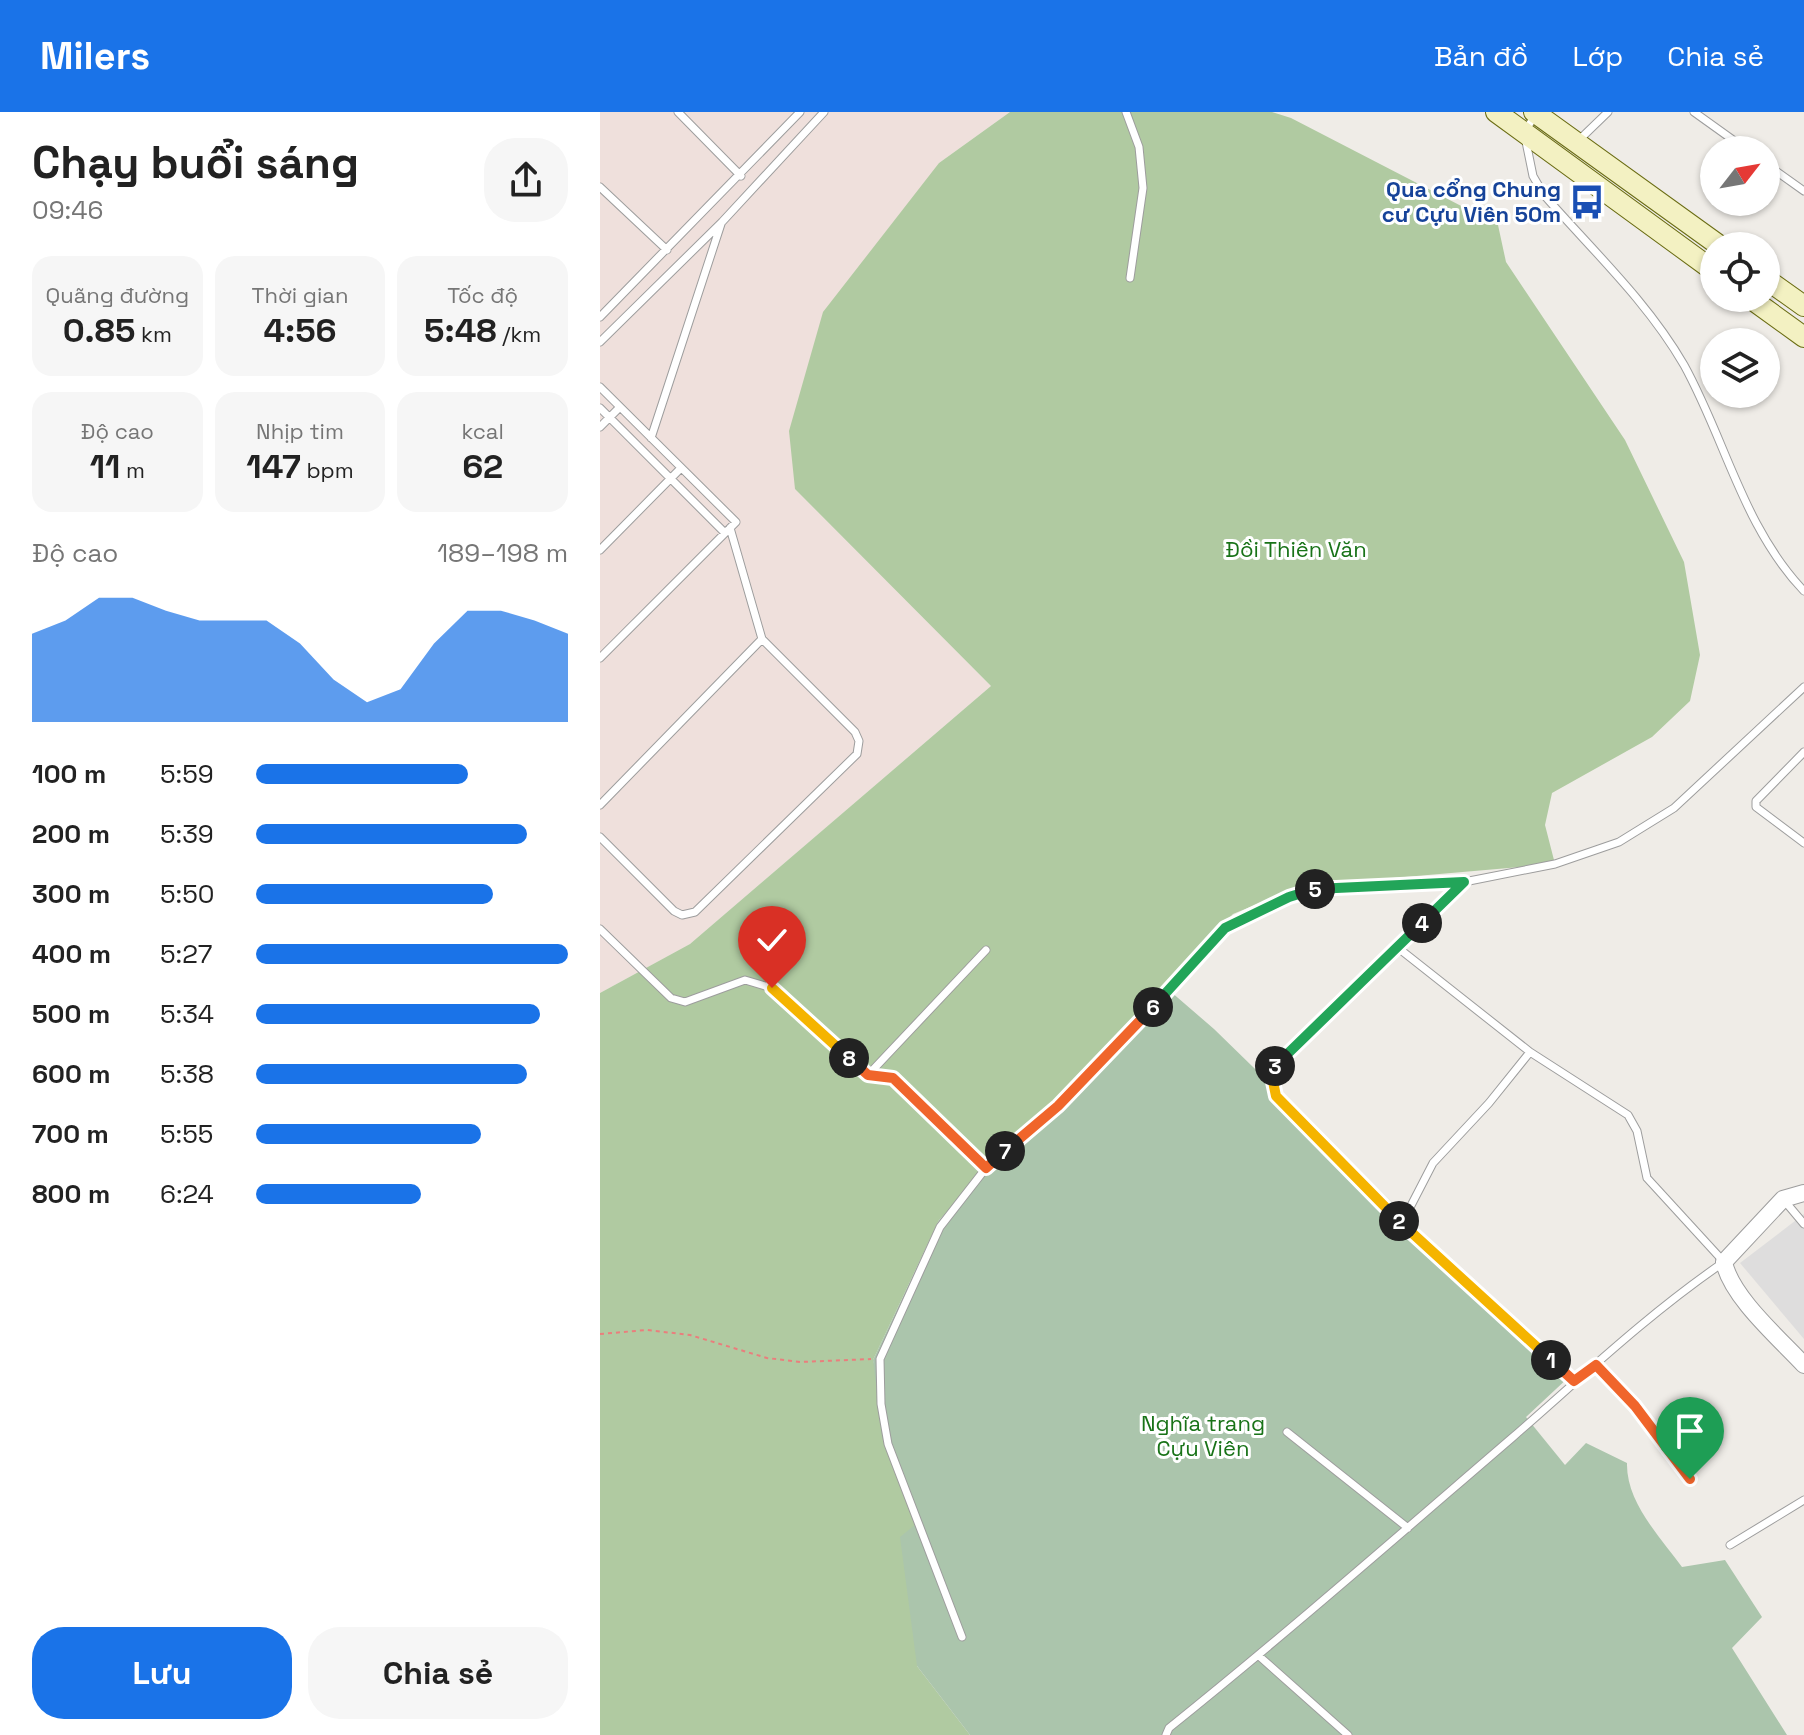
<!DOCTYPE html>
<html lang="vi">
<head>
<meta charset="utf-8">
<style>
	body { margin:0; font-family:"Space Grotesk",sans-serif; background:#f6f6f6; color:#222; height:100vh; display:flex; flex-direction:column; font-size:30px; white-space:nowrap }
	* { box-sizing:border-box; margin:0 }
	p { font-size:26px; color:#767676 }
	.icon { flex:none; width:44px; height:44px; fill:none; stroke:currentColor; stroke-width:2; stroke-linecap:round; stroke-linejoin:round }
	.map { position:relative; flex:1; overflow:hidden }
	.details { display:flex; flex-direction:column; background:#fff; width:600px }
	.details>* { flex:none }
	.needle { width:52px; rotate:59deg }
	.tools { position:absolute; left:1100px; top:24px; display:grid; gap:16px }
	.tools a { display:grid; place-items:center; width:80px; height:80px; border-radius:50%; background:#fff; box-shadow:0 2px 6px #0004; font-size:40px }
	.pin { position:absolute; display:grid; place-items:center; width:68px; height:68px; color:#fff; margin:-82px -34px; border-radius:50% 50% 50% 0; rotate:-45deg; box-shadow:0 0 8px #0007 }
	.pin .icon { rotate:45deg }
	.km { position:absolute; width:40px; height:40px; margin:-20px; border-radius:50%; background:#222; color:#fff; font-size:22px; line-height:40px; text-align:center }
	.round { display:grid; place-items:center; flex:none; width:84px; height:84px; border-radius:32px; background:#f6f6f6 }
	.headline { display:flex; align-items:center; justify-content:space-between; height:136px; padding:0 32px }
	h1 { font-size:44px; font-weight:800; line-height:60px }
	.metrics { display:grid; grid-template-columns:repeat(3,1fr); gap:12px; height:136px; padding:8px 32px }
	.metrics div { display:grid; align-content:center; border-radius:20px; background:#f6f6f6; text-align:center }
	.metrics b { font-size:34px; font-weight:800 }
	.metrics small { font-size:22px; font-weight:400 }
	.metrics p { font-size:22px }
	.chart { height:224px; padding:16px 32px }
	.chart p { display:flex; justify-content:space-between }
	.chart svg { width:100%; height:144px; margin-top:8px; fill:#1a73e8; opacity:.7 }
	.cta { display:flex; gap:16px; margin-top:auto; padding:16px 32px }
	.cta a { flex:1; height:92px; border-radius:32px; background:#1a73e8; color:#fff; font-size:32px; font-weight:800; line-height:92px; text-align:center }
	.cta a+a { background:#f6f6f6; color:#222 }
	ul { padding:0 32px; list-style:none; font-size:26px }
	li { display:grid; grid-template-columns:128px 96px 1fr; align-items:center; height:60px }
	li i { height:20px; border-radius:10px; background:#1a73e8 }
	header { display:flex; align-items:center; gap:48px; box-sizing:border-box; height:112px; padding:0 40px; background:#1a73e8; color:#fff }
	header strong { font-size:38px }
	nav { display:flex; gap:44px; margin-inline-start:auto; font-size:28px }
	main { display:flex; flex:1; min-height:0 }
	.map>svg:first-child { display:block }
</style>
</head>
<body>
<header>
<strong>Milers</strong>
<nav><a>Bản đồ</a><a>Lớp</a><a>Chia sẻ</a></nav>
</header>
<main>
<section class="details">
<div class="headline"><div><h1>Chạy buổi sáng</h1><p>09:46</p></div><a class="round"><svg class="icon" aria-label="share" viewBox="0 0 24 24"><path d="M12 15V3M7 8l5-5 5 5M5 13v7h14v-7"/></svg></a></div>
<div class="metrics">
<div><p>Quãng đường</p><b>0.85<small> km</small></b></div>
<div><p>Thời gian</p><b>4:56</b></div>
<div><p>Tốc độ</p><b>5:48<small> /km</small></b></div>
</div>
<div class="metrics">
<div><p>Độ cao</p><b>11<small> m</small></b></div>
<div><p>Nhịp tim</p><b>147<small> bpm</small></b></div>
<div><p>kcal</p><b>62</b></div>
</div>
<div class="chart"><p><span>Độ cao</span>189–198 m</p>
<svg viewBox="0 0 160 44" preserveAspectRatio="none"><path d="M0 44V17L10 13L20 6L30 6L40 10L50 13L60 13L70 13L80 20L90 31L100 38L110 34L120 20L130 10L140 10L150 13L160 17V44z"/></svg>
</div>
<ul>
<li><b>100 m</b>5:59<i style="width:68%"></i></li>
<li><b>200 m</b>5:39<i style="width:87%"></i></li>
<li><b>300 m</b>5:50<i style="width:76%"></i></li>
<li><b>400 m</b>5:27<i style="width:100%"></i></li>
<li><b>500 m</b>5:34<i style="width:91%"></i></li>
<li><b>600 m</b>5:38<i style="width:87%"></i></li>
<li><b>700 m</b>5:55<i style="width:72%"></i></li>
<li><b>800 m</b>6:24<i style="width:53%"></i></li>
</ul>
<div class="cta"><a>Lưu</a><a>Chia sẻ</a></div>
</section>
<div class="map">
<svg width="1204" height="1623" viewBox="0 0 1204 1623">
	<rect width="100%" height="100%" fill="#efece7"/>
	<!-- residential -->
	<path fill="#dedddd" d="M1204 1102V1227L1140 1151Z"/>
	<!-- military -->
	<path fill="#efe0dc" d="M0 0H410L339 51 195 377 391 574 90 832 0 881Z"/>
	<!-- forest -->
	<path fill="#b0caa1" d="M410 0H672L691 6 898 113 906 150 1025 328 1084 450 1100 543 1090 589 1052 625 952 681 945 713 955 752 701 774 633 802 339 1108 273 1248 316 1412 317 1554 370 1623H0V881L90 832 391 574 195 377 189 319 223 200 339 51Z"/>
	<!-- cemetery -->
	<path fill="#abc5ac" d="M563 873 614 917 970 1264 926 1305 965 1353 986 1331 1027 1351C1026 1390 1060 1425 1082 1455L1125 1448 1162 1505 1132 1536 1187 1623H370L317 1554 300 1425 316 1412 282 1325 273 1248 339 1108Z"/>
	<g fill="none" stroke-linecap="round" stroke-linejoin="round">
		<!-- service casing -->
		<g stroke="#9d9d9d" stroke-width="9">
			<path id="service" d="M78 0 141 64
				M526 0 539 35 543 76 530 166
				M1094 0 1147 38
				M935 4 924 20 933 64 944 83C992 138 1047 189 1084 253 1126 329 1143 415 1204 479
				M978 29 1008 0
				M1166 52 1204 79
				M0 75 67 138
				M0 205 200 0
				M0 230 122 110 224 0
				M0 275 136 410 0 546
				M0 296 125 421
				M0 315 20 295
				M51 326 121 112
				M0 438 81 356
				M1204 640 1156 689V695L1204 731
				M0 693 162 527
				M0 725 74 799 82 803 95 800 257 642 259 629 255 620 162 527 130 416
				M864 770 680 946 672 965 676 984 802 1111 974 1269
				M0 817 71 886 85 890 145 868 172 876 268 963 293 966 386 1056
				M268 963 386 838
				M1183 1087 1204 1112
				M802 1111 833 1051 889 991 930 940
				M996 1253 1035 1294 1090 1367
				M687 1320 808 1416
				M1130 1433 1204 1388
				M362 1525 288 1332 281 1292 280 1247 340 1115 386 1056 491 961 625 816 706 778 864 770 955 752 1019 730 1074 696 1204 575
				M659 1544 748 1623
				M566 1623 569 1616C686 1522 799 1423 913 1325 982 1265 1048 1202 1124 1150L1047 1066 1037 1019 1028 1003 930 940 797 835"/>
		</g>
		<!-- tertiary casing -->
		<g stroke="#9d9d9d" stroke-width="18">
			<path id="tertiary" d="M1204 1081 1183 1087 1124 1150C1131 1185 1180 1227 1204 1253"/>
		</g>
		<!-- secondary casing -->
		<g stroke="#6a6c12" stroke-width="22">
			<path id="secondary" d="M896 0 1114 159
				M934 0 1120 134
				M1166 167 1204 194
				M1150 186 1204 225"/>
		</g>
		<!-- path -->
		<path stroke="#ea7e7d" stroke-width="2" stroke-dasharray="4 4" stroke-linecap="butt" d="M0 1222 47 1218 90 1223 167 1246 200 1250 271 1247"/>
		<!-- service -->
		<use href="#service" stroke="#fff" stroke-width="7"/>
		<!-- tertiary -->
		<use href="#tertiary" stroke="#fff" stroke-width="16"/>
		<!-- secondary -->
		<use href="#secondary" stroke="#f3f1c2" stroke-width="20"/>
	</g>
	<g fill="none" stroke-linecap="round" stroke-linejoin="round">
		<!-- split-1 casing -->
		<g stroke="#fff" stroke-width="16">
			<path id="split-1" d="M951 1248 974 1269 996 1253 1035 1294 1090 1367"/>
		</g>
		<!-- split-2 casing -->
		<g stroke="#fff" stroke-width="16">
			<path id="split-2" d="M799 1109 951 1248"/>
		</g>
		<!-- split-3 casing -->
		<g stroke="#fff" stroke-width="16">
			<path id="split-3" d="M675 954 672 965 676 984 799 1109"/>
		</g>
		<!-- split-4 casing -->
		<g stroke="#fff" stroke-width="16">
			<path id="split-4" d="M675 954 822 811"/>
		</g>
		<!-- split-5 casing -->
		<g stroke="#fff" stroke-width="16">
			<path id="split-5" d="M715 777 864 770 822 811"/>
		</g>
		<!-- split-6 casing -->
		<g stroke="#fff" stroke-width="16">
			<path id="split-6" d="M553 895 625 816 689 785 715 777"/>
		</g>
		<!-- split-7 casing -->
		<g stroke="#fff" stroke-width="16">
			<path id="split-7" d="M405 1039 458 994 553 895"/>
		</g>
		<!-- split-8 casing -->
		<g stroke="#fff" stroke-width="16">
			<path id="split-8" d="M249 946 268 963 293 966 386 1056 405 1039"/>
		</g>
		<!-- split-9 casing -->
		<g stroke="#fff" stroke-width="16">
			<path id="split-9" d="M172 876 249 946"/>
		</g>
		<!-- split-1 -->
		<use href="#split-1" stroke="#f0652b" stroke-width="10"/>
		<!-- split-2 -->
		<use href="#split-2" stroke="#f5b400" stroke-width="10"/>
		<!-- split-3 -->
		<use href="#split-3" stroke="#f5b400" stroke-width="10"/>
		<!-- split-4 -->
		<use href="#split-4" stroke="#22a559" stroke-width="10"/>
		<!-- split-5 -->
		<use href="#split-5" stroke="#22a559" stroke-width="10"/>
		<!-- split-6 -->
		<use href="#split-6" stroke="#22a559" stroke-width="10"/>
		<!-- split-7 -->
		<use href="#split-7" stroke="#f0652b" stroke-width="10"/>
		<!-- split-8 -->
		<use href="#split-8" stroke="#f0652b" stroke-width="10"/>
		<!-- split-9 -->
		<use href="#split-9" stroke="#f5b400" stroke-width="10"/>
	</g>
	<!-- icons -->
	<defs>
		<g id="bus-bare" transform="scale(2.76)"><path d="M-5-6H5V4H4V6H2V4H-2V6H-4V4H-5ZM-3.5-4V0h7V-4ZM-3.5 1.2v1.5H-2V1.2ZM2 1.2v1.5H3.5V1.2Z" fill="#1a4fb4" stroke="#fff" stroke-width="2.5" paint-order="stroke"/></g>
	</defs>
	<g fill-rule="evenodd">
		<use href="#bus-bare" x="987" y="90"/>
	</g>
	<g text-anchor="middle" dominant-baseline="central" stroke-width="6" stroke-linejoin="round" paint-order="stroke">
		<!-- transit labels -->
		<g font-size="22" font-weight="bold" fill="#164399" stroke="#fff" text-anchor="end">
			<text x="961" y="77">Qua cổng Chung<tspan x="961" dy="25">cư Cựu Viên 50m</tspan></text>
		</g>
		<!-- park labels -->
		<g font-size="22" fill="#197318" stroke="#fff">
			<text x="696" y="437">Đồi Thiên Văn</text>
			<text x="603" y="1311">Nghĩa trang<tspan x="603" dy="25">Cựu Viên</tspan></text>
		</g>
	</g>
</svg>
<div class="tools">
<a><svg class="needle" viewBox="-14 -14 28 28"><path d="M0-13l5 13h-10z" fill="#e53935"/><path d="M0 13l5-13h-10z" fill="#767676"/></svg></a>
<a><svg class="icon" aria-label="locate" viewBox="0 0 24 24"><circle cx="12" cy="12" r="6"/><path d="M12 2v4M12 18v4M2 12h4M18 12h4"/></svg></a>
<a><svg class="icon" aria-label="layers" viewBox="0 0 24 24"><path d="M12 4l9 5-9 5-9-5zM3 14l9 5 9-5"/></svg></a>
</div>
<div class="pin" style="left:1090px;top:1367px;background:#1e9e55"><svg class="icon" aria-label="arrive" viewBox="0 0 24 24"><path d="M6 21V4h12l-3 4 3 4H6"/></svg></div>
<div class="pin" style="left:172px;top:876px;background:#d93025"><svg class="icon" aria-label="check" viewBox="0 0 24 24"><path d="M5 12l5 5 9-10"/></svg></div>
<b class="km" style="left:951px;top:1248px">1</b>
<b class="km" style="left:799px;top:1109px">2</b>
<b class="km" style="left:675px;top:954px">3</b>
<b class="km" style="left:822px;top:811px">4</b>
<b class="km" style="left:715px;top:777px">5</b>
<b class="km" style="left:553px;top:895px">6</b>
<b class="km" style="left:405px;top:1039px">7</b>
<b class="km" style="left:249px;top:946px">8</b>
</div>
</main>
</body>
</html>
